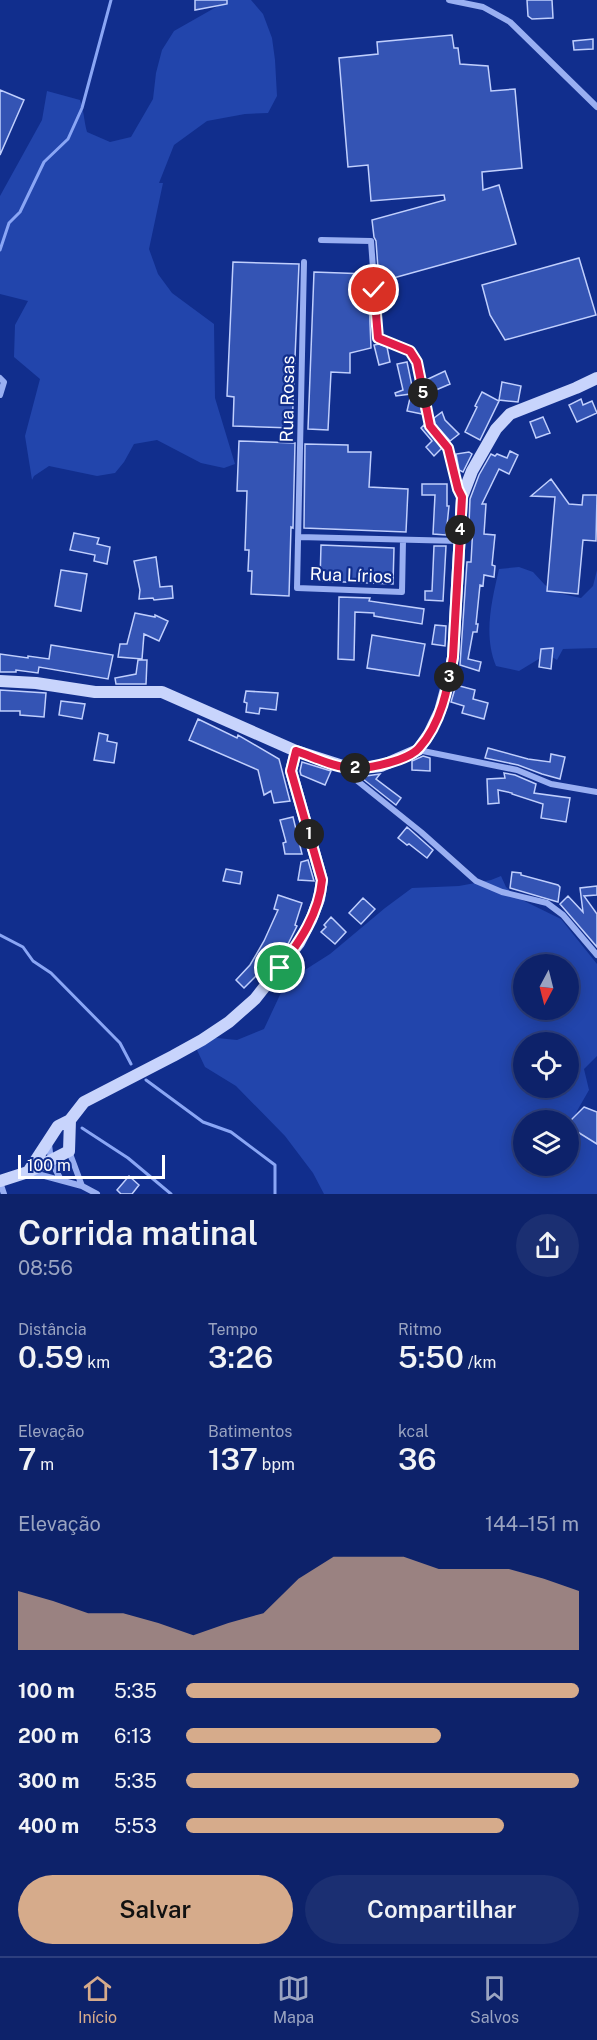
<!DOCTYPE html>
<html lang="pt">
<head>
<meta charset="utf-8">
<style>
	body { margin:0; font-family:"Public Sans",sans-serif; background:#1b2f72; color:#f1f3f6; height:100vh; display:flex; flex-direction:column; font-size:22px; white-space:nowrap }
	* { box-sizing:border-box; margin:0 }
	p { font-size:20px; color:#9aa4c1 }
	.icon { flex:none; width:33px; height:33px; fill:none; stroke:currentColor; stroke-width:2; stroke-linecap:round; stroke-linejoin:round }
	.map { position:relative; height:1194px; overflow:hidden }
	.side { display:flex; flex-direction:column; background:#0d226a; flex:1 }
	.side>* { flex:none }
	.needle { width:39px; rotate:187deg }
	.controls { position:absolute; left:513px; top:954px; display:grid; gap:12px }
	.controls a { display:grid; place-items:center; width:66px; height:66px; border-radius:50%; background:#0d226a; box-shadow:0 3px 15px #0003,0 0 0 2px #2d3f7e; font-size:30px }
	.scale { position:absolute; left:18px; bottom:15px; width:147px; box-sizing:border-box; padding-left:6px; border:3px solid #fff; border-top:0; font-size:16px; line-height:21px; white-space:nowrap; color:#fff; -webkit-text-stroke:4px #112e8d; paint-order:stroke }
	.pin { position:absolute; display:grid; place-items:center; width:51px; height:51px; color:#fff; margin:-26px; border:3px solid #fff; border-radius:50%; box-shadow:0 2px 6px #0007 }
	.km { position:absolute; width:30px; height:30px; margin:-15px; border-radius:50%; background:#222; color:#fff; font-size:16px; line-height:30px; text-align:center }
	.round { display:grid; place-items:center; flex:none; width:63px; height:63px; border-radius:32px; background:#1b2f72 }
	.headline { display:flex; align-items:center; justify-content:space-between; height:102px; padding:0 18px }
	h1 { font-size:33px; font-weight:600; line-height:45px }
	.stats { display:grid; grid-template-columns:repeat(3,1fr); gap:9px; height:102px; padding:6px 18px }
	.stats div { display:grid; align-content:center }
	.stats b { font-size:30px; font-weight:600 }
	.stats small { font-size:16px; font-weight:400 }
	.stats p { font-size:16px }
	.chart { height:168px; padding:12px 18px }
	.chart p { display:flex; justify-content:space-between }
	.chart svg { width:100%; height:108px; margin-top:6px; fill:#d6ab8b; opacity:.7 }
	.button { display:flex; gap:12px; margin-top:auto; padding:12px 18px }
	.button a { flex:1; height:69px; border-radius:36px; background:#d6ab8b; color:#111; font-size:24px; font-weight:600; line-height:69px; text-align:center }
	.button a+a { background:#1b2f72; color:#f1f3f6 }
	ul { padding:0 18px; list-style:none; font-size:20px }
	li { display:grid; grid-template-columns:96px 72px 1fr; align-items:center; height:45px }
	li i { height:15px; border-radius:8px; background:#d6ab8b }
	.tab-bar { display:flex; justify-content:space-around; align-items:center; height:84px; border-top:2px solid #2d3f7e; background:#0d226a; font-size:16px; color:#9aa4c1 }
	.tab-bar a { display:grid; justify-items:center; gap:3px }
	.tab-bar .active { color:#d6ab8b }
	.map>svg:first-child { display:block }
</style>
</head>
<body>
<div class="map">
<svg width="597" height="1194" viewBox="0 0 597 1194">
	<rect width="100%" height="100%" fill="#112e8d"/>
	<!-- green -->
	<path fill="#2245ac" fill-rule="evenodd" d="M219 0H251L263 14 272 38 275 60 277 96 268 113 245 114 207 121 174 145 159 183H163L149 249 158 274 172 293 214 324 215 398 235 464 224 468 201 463 157 440 134 444 124 462 115 473 97 476 49 466 34 476 32 480 25 436 40 379 14 357 15 325 28 301 0 294V196L42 120 47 91 80 100C84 111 84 121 87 132L110 142 131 137 153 99 156 73 162 50 174 31 218 6Z
		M519 567 533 572 545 585 558 593 581 598 593 586 597 570V648L563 649 557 660 547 654 519 671 496 666C483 635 492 600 499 569Z
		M501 876 506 887 518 898 561 919 597 964V1056L584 1069 589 1090 577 1111 574 1123 597 1142V1194H324L313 1173 285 1136 236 1086 205 1067 197 1050 207 1037 237 1040 264 1029 286 982 330 954 385 908 412 888 459 886 491 880ZM524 964H568V1010H524ZM524 1042H568V1088H524ZM524 1120H568V1166H524Z"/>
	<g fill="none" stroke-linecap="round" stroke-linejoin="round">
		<!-- stream -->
		<path stroke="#8aa6f5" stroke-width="3" d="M0 250 9 223 20 212 44 162 68 139 82 108 111 0
			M0 935 23 947 33 961 51 973 120 1043 131 1064
			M146 1080 203 1122 231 1132 275 1165V1194
			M82 1128 128 1158 171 1194"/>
	</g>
	<!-- building -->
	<path fill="#3454b4" stroke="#c0cffd" stroke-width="1.5" d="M195 0H227V4L195 10Z
		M527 0H552L553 18 532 19 528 16Z
		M452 35 454 48H458L460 64 488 66 491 91 515 89 522 168 482 172 483 190 499 185 516 244 379 282 376 241 374 237 372 220 445 200 444 195 371 201 368 165 348 167 339 58 378 54 377 42Z
		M593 39V49L574 50 573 41Z
		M0 90 24 100 0 155Z
		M579 258 596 315 505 340 490 315 482 285Z
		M233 262 299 264 292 428 233 426 234 397 227 396Z
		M314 272 368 274 371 348 350 353V373L331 372 328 430 308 429Z
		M379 344 387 347 390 362 379 365 374 345Z
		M407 362 412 386 416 384 422 414 407 411 411 394 396 396 395 393 403 390 397 364Z
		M445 371 450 384 429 393 426 380Z
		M502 382 521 386 518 402 499 400Z
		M482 392 499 401 480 440 465 432 477 407 475 406Z
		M581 399 583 405 592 401 597 413 577 422 569 405Z
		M442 412 445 420 459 434 450 441 435 424 434 418Z
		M543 417 550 433 536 438 530 422Z
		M424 425 442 448 434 456 426 447 432 441 421 428Z
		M239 441 295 443 293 528 291 527 289 596 251 594 252 571H248L249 550H245L247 491H237Z
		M305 444 348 445V452H371L369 487 408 489 406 532 304 528Z
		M510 451 518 455 509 474 499 469 482 504H486L484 534 495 535 492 565 495 566 494 577 484 575 483 586 480 585 476 624H478L477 632H473L468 659 481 662 479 671 460 665 467 562H471L473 525 469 524 470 499 479 475 491 454 495 456 497 454 507 458Z
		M469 452 472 454 463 472 459 470 456 454Z
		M551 479 569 504 582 505 583 495H597L596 541 583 540 578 594 547 591 555 497 531 496Z
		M422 484H447V506H449L446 535 433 534 435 495H422Z
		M74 533 99 538 97 544 110 547 107 564 94 561 95 555 70 550Z
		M321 545 394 548 393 584 320 581Z
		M434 546H446L443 601 425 600V591H432Z
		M156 557 160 587 172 586 173 598 154 600 153 598 139 599 140 590 134 561Z
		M61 570 87 574 81 611 55 606Z
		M339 597 370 598 369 601 424 609 422 624 374 616V613L355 612 354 660 338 659Z
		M135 613 155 617V615L168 621 159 641 144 634 142 659 118 657 120 644H127Z
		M435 625 446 626 445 646 432 644Z
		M372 635 425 644 419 676 367 668Z
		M51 645 113 655 108 679 39 667 38 673 16 670V672H0V654L28 658V656L49 659Z
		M553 648 551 669 539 667 541 649Z
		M138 660H147L146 684H116L115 678 136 674Z
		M456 685 475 690 473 699 488 703 484 719 462 713 464 706 451 702Z
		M0 690 46 693 44 717 20 715V711H0Z
		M246 691 278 693 276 710 260 708 259 714 246 712 247 703 244 702Z
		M61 701 85 704 82 719 59 715Z
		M198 719 237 738 238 735 279 759 290 801 274 803 271 791 264 795 258 770 189 740Z
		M99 733 108 735 107 741 117 743 114 763 94 760Z
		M488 748 528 759 550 762 551 754 565 757 560 779 542 774 518 765 485 758Z
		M423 756 430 758V771L412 770V761Z
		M302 762 331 771 325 785 301 775 300 771Z
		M504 773 515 775 536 784 534 793 570 798 566 822 541 818 543 804 512 794V793L498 790 499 803 488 804 487 779 505 778Z
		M380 774 376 779 401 798 396 805 363 779 366 776Z
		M293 817 302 854H285L283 843 286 842 280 820Z
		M407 827 433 850 427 858 409 844 407 845 398 838Z
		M308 860 314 881 298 880 301 862Z
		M226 869 242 872 240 884 223 881Z
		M512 872 521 873V875L558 885 560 887 558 902 510 888Z
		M597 886V895L584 896 597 914V947L560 904 568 896 583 912 580 888Z
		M278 895 302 903 295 925 297 926 288 944 283 950 281 949 263 976 259 973 244 988 236 980 250 965 264 941 278 910 274 909Z
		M363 898 375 909 361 924 349 913Z
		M331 917 346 932 335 944 321 932 326 927 324 925Z
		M584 1107 597 1112V1144L568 1126V1123Z
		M129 1176 139 1185 132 1194H121L117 1190Z"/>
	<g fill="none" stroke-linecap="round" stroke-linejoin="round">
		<!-- street -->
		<path stroke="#99aff2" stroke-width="6" d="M449 0 483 7 510 22 597 107
			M321 240 371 241 378 338 410 351 417 362 430 426 449 448 458 489 461 496
			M304 262 297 588 402 592 403 540
			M0 378 4 382 0 395
			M299 537 459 541
			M418 750 517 770 551 784 597 792
			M352 769 355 779 421 832 476 881 502 892 547 903 563 915 597 955
			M49 1144 51 1161 61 1180
			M69 1151 82 1186
			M30 1172 82 1186 97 1194
			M0 1182 4 1194"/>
		<!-- secondary -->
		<path stroke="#c8d4fc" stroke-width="12" d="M0 681 36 683 95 692H162L296 751 352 769 381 766 418 750 429 734 440 711 449 678 453 657 462 497 472 471 496 429 510 414 576 388 597 378
			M28 1172 58 1126 70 1120 84 1102 173 1056 202 1040 229 1022 255 999 299 943 311 920 319 899 322 880 291 771 296 751
			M0 1181 28 1172 69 1151 70 1120"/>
	</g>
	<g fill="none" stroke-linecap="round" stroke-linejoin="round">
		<!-- route casing -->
		<g stroke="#fff" stroke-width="12">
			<path id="route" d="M280 968C300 941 319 914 322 880L291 771 296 751C314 757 335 768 354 768 369 769 409 760 419 748 441 724 448 688 453 657L462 497 458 489 448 448 430 426 417 362 410 351 378 338 374 290"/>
		</g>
		<!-- route -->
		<use href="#route" stroke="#e11d48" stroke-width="8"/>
	</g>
	<g text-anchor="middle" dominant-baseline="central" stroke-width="4.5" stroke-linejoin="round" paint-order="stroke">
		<!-- street labels -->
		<g font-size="18" fill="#fff" stroke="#112e8d">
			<text transform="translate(287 399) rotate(-89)">Rua Rosas</text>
			<text transform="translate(351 575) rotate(2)">Rua Lírios</text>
		</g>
	</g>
</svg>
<div class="controls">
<a><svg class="needle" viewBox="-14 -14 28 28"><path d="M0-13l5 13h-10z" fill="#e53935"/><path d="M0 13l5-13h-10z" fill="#9aa4c1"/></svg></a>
<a><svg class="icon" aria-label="locate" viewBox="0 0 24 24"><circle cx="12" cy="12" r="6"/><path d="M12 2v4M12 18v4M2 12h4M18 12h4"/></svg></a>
<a><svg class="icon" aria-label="layers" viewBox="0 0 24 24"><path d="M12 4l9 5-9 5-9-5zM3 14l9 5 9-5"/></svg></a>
</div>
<div class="scale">100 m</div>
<div class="pin" style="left:280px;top:968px;background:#1e9e55"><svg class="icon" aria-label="arrive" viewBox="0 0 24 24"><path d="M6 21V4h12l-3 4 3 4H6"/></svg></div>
<div class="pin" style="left:374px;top:290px;background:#d93025"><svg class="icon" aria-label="check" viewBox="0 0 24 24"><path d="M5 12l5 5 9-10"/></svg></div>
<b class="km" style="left:309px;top:834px">1</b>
<b class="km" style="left:355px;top:768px">2</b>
<b class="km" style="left:449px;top:677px">3</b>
<b class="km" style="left:460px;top:530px">4</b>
<b class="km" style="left:423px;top:393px">5</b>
</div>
<section class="side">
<div class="headline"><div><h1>Corrida matinal</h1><p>08:56</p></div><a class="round"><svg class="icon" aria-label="share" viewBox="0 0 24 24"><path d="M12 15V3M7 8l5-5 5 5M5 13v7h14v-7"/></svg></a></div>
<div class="stats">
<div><p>Distância</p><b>0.59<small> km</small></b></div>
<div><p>Tempo</p><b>3:26</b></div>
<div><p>Ritmo</p><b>5:50<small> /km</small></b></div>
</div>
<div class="stats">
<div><p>Elevação</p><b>7<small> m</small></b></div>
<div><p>Batimentos</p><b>137<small> bpm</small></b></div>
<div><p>kcal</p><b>36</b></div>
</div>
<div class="chart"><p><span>Elevação</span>144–151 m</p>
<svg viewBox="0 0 160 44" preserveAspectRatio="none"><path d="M0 44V20L10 24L20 29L30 29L40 33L50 38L60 33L70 29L80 15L90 6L100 6L110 6L120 11L130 11L140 11L150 15L160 20V44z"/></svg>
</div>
<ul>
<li><b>100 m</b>5:35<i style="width:100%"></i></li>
<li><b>200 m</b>6:13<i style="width:65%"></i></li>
<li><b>300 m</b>5:35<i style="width:100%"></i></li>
<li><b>400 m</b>5:53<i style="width:81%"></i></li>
</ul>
<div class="button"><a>Salvar</a><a>Compartilhar</a></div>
</section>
<nav class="tab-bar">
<a class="active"><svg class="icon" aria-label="home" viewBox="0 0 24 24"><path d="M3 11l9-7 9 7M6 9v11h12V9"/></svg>Início</a>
<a><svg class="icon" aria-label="map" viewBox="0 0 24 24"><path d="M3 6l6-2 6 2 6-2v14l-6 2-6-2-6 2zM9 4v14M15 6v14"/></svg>Mapa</a>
<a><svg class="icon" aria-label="saved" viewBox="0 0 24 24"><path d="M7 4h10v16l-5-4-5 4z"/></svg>Salvos</a>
</nav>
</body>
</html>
